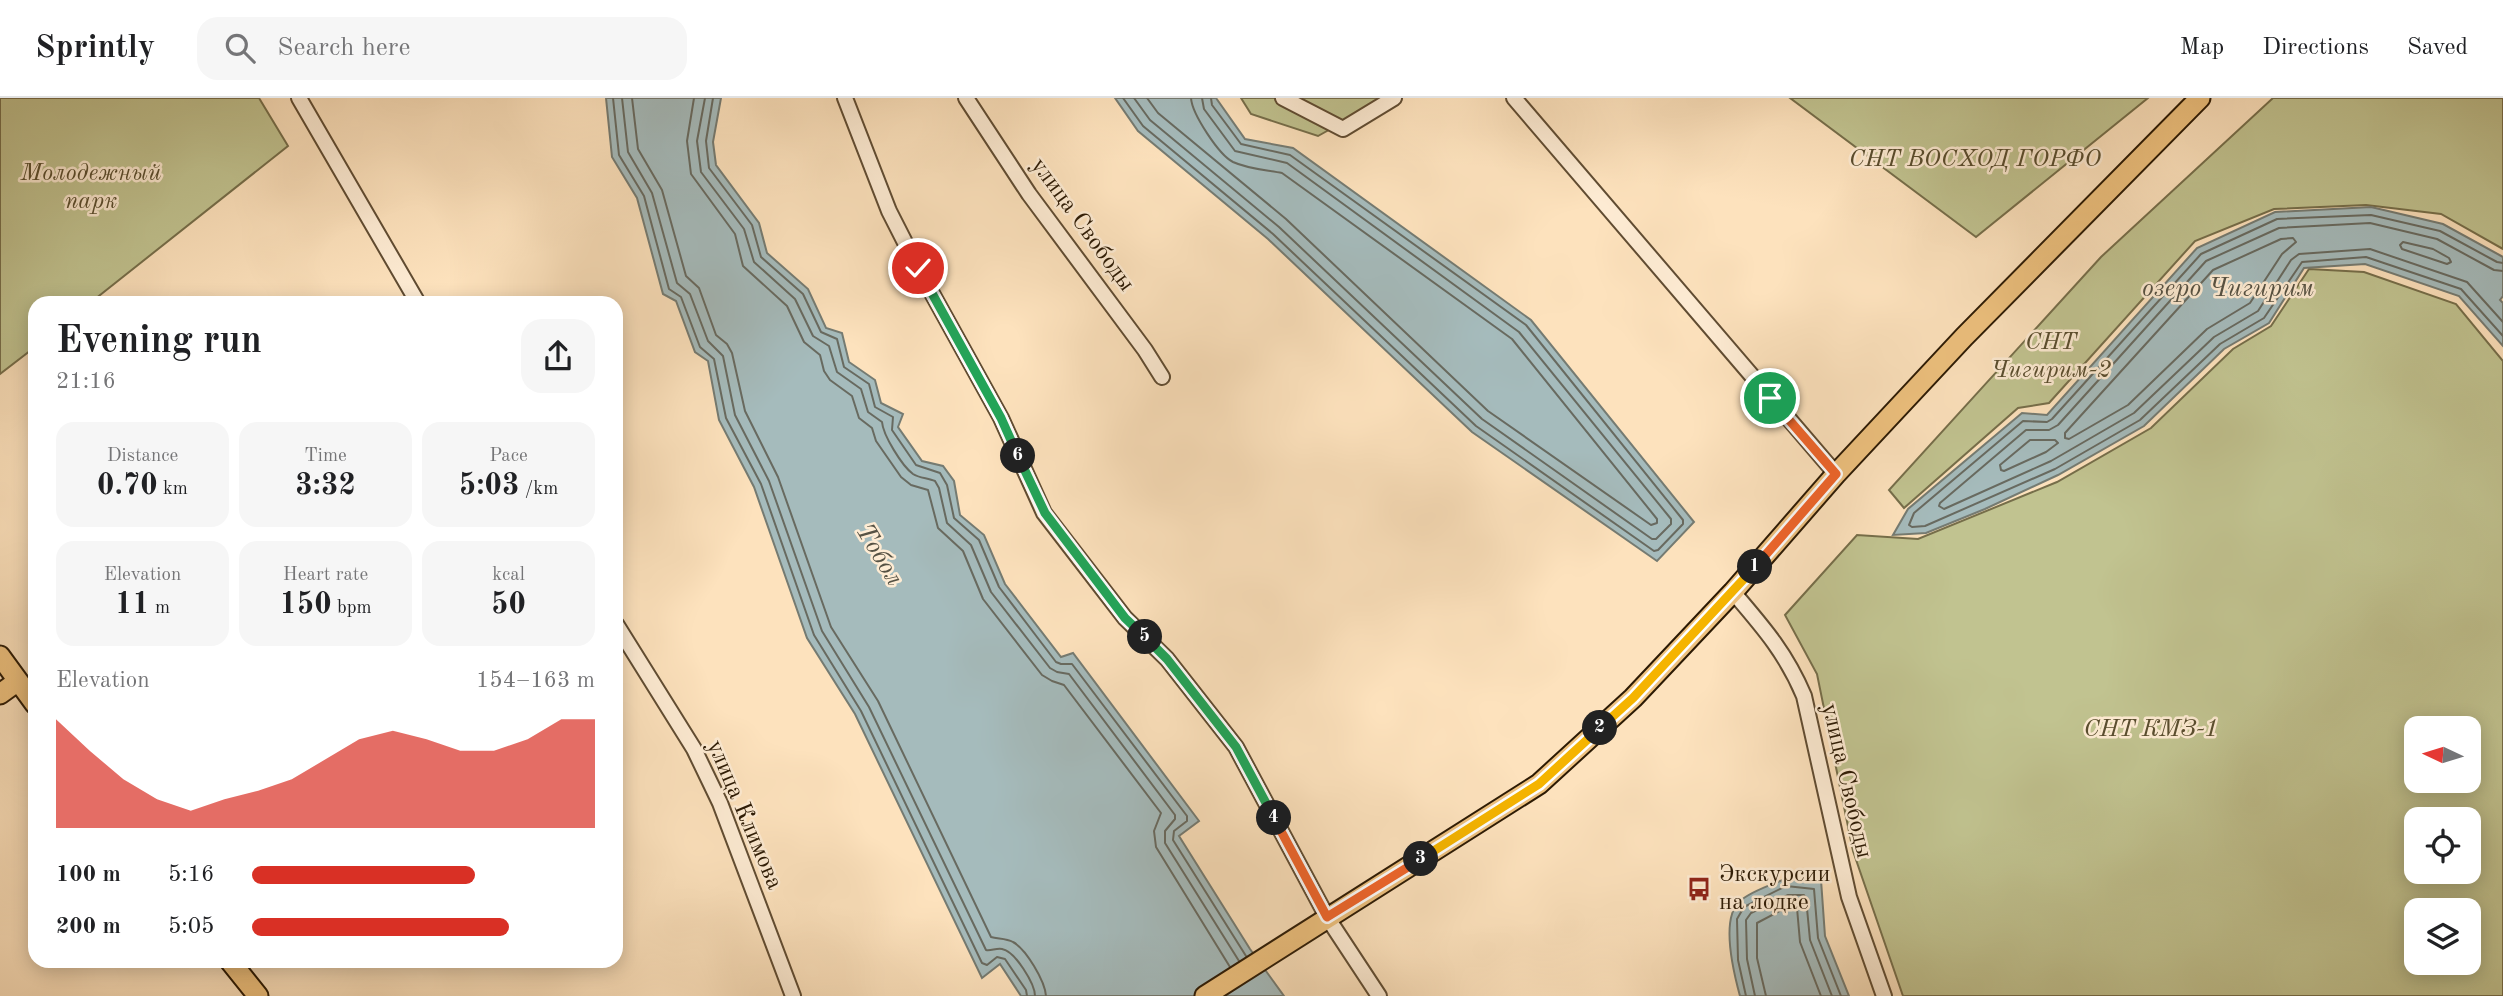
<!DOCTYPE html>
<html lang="en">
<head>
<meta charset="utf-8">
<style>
	body { margin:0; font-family:"Old Standard TT",serif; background:#f6f6f6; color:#202124; height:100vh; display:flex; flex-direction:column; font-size:26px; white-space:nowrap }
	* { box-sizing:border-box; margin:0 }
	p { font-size:23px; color:#757577 }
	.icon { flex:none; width:38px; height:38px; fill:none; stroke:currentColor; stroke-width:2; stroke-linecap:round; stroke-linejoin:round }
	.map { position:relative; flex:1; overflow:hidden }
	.sheet { position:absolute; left:28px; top:198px; width:595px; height:672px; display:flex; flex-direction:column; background:#fff; border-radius:21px; box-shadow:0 4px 18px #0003 }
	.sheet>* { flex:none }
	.needle { width:46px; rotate:274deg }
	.tools { position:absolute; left:2404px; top:618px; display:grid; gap:14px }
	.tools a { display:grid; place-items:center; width:77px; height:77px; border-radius:14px; background:#fff; box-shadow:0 4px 18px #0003; font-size:35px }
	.pin { position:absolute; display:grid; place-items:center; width:60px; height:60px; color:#fff; margin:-30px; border:4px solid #fff; border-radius:50%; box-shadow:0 2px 7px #0007 }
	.km { position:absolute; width:35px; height:35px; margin:-18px; border-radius:50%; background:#222; color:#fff; font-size:19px; line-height:35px; text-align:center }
	.round { display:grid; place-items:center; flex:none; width:74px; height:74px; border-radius:21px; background:#f6f6f6 }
	.summary { display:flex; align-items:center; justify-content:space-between; height:119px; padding:0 28px }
	h1 { font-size:38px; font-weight:800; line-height:52px }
	.metrics { display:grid; grid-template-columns:repeat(3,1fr); gap:10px; height:119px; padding:7px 28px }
	.metrics div { display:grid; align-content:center; border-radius:18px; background:#f6f6f6; text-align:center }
	.metrics b { font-size:30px; font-weight:800 }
	.metrics small { font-size:19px; font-weight:400 }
	.metrics p { font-size:19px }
	.chart { height:196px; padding:14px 28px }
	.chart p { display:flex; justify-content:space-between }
	.chart svg { width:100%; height:126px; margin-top:7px; fill:#d93025; opacity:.7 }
	ul { padding:0 28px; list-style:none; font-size:23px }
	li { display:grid; grid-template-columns:112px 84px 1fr; align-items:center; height:52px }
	li i { height:18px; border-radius:9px; background:#d93025 }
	header { display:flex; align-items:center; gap:42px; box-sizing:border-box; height:98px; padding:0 35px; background:#fff; border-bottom:2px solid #e0e0e0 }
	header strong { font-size:33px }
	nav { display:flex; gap:38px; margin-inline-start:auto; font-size:24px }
	.search { width:490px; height:63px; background:#f6f6f6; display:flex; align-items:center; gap:18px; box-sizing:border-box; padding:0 24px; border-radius:21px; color:#757577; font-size:26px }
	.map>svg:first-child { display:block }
</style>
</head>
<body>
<header>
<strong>Sprintly</strong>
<div class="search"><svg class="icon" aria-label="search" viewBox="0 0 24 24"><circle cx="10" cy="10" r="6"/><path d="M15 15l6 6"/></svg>Search here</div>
<nav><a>Map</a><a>Directions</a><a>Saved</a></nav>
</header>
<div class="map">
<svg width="2503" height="898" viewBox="0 0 2503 898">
	<rect width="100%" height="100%" fill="#fde2bd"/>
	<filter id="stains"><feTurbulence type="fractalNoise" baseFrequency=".00286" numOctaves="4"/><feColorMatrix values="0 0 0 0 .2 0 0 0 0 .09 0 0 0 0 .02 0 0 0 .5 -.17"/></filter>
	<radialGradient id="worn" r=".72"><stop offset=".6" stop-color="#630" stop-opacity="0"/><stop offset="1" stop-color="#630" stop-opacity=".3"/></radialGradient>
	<!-- green -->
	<path fill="#c1c390" stroke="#766e4a" stroke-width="2" fill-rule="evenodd" d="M0 0H259L288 48 90 205H35V249L0 276Z
		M1241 0H1386L1318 38 1251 16Z
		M1790 0H2148L1976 139Z
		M2273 0H2503V151L2441 116 2366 107 2274 111 2195 143 2049 305 2018 310 1904 410 1889 392 2101 159Z
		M2309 171 2364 174 2456 206 2503 263V898H1903L1853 753 1817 576 1785 517 1857 437 1918 441 2057 384 2151 330 2233 251 2271 228ZM2417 630H2469V682H2417ZM2469 721V774H2417V721ZM2469 812V864H2417V812Z"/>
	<!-- water -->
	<path fill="#a5bbbc" stroke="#757b72" stroke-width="2" d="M606 0H721L713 44 716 67 759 125 767 155 808 191 826 230 842 235 849 264 875 282 881 305 903 316 898 329 922 363 943 368 954 383 960 417 984 437 1005 486 1061 559 1073 555 1199 723 1179 738 1250 851 1284 898H1021L1000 866 982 880 855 616 807 540 754 389 719 322 708 263 695 254 676 203 663 196 637 100 612 59Z
		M1115 0H1216L1245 41 1293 50 1531 222 1694 424 1657 463 1472 334 1268 141 1138 33Z
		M2371 109 2443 126 2503 159V198L2500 202 2503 205V248L2459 198 2365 166 2304 170 2269 225 2224 251 2144 328 2058 377 1985 411 1926 435 1893 437 1908 411 2022 315 2047 317 2197 150 2275 114Z
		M1785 781 1821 782 1825 838 1849 898H1740C1734 876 1720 820 1740 803 1751 793 1771 787 1785 781Z"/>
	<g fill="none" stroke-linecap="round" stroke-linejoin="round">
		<!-- shore -->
		<path stroke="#686a60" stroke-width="2" d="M613 0 619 57 644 98 669 191 681 199 700 249 714 261 726 320 761 386 814 537 861 613 982 865 987 867 997 859 1005 861 1026 892 1027 898
			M622 0 628 54 652 95 677 185 690 196 708 243 723 258 735 317 769 383 822 533 869 609 986 852C991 853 996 850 1002 851 1015 853 1035 886 1035 898
			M632 0 638 51 662 92 686 178 699 190 716 237 727 246 732 255 745 313 778 379 831 529 878 603 991 839C998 841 1006 840 1013 844 1026 851 1045 883 1046 898
			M694 0 687 43 691 76 735 136 743 168 787 208 804 244 820 257 824 273 830 282 852 298 859 320 872 330 876 343 901 379 911 387 928 392 938 430 963 453 983 501 1042 577 1052 583 1064 587 1161 715 1154 733 1156 749 1230 869
			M705 0 697 43 701 74 744 131 754 164 795 201 813 238 829 248 837 274 861 291 868 314 882 324C883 337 902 368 913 376 919 380 928 380 935 383L939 390 947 425 971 447 991 494 1050 570 1057 574 1069 576 1175 717V721L1165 733V745L1239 863
			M713 0 706 43 709 70 752 127 761 159 803 196 821 234 837 241 844 269 869 286 875 309 893 319 892 332 916 367 940 375 947 387 954 420 979 442 999 489 1056 564 1061 566H1072L1187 718V723L1174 733 1173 742 1246 858
			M1123 0 1143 28 1273 136 1476 328 1654 453 1658 452 1683 426V422L1526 227 1290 57 1241 46 1212 7 1211 0
			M1134 0 1150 22 1279 129 1482 321 1652 441H1656L1671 426V421L1519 234 1287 65 1235 53 1204 11 1202 0
			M1147 0 1158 15 1286 121 1488 313 1651 427 1657 425V421L1512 241 1282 75C1267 72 1248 71 1233 64 1219 57 1192 16 1191 0
			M2281 141 2293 140 2296 144 2282 156 2250 205 2207 231 2128 307 2069 341 2065 340V335L2213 172Z
			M2403 144 2433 151 2449 160 2451 164 2447 166 2402 151 2400 147Z
			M2503 165 2497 164 2440 133 2371 117 2277 121 2201 156 2052 321 2047 324 2023 323 1914 415 1909 427 1912 429 1925 428 2055 371 2140 322 2220 246 2264 220 2302 164 2366 159 2461 191 2503 238
			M2503 173 2494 172 2437 141 2370 125 2279 130 2206 163 2058 327 2049 332H2026L1940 405 1939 408 1944 411 2051 363 2134 315 2214 239 2258 213 2291 162 2299 156 2370 151 2467 184 2503 224
			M2030 342H2055L2058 345 2046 354 2004 373 2001 372 2000 367Z
			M1746 898 1738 862 1737 821 1744 809 1786 788 1814 791 1818 840 1841 898
			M1755 898 1747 861 1746 822 1751 815 1788 797H1804L1806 800 1810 842 1832 898
			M1766 898 1757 860V825L1791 807 1797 810 1800 844 1821 898"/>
		<!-- minor casing -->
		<g stroke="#604c32" stroke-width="18">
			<path id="minor" d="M299 0 418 205
				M845 0 889 113 918 170 1001 320 1044 415 1125 520 1167 561 1236 649 1327 819 1379 898
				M966 0 1029 96 1145 252 1162 279
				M1283 0 1343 31 1394 0
				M1514 0 1836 376
				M1733 494C1763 529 1786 555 1804 598L1849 799 1884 898
				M616 526 694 651 720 705 793 898"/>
		</g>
		<!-- major casing -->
		<g stroke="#2c1a04" stroke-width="23">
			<path id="major" d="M0 558 35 606
				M0 596 18 583
				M230 863 258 898
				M1205 898 1539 686 1633 600 1733 494 1836 376 1964 239 2200 0"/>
		</g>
		<!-- minor -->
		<use href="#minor" stroke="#feecd4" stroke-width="14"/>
		<!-- major -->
		<use href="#major" stroke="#eec17e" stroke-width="19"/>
	</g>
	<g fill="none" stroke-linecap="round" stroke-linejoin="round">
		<!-- split-1 casing -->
		<g stroke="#fff" stroke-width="14">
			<path id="split-1" d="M1755 469 1836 376 1770 300"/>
		</g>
		<!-- split-2 casing -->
		<g stroke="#fff" stroke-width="14">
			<path id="split-2" d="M1600 630 1633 600 1755 469"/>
		</g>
		<!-- split-3 casing -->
		<g stroke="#fff" stroke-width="14">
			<path id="split-3" d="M1421 761 1539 686 1600 630"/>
		</g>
		<!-- split-4 casing -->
		<g stroke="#fff" stroke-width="14">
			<path id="split-4" d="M1274 720 1327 819 1421 761"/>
		</g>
		<!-- split-5 casing -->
		<g stroke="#fff" stroke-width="14">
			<path id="split-5" d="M1145 539 1167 561 1236 649 1274 720"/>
		</g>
		<!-- split-6 casing -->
		<g stroke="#fff" stroke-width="14">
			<path id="split-6" d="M1018 358 1045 415 1125 520 1145 539"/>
		</g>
		<!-- split-7 casing -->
		<g stroke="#fff" stroke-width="14">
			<path id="split-7" d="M918 170 1001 320 1018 358"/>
		</g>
		<!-- split-1 -->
		<use href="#split-1" stroke="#f0652b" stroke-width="9"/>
		<!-- split-2 -->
		<use href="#split-2" stroke="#f5b400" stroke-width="9"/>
		<!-- split-3 -->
		<use href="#split-3" stroke="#f5b400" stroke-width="9"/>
		<!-- split-4 -->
		<use href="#split-4" stroke="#f0652b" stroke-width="9"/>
		<!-- split-5 -->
		<use href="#split-5" stroke="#22a559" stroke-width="9"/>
		<!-- split-6 -->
		<use href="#split-6" stroke="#22a559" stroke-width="9"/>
		<!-- split-7 -->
		<use href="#split-7" stroke="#22a559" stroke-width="9"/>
	</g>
	<!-- icons -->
	<defs>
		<g id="bus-bare" transform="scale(1.89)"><path d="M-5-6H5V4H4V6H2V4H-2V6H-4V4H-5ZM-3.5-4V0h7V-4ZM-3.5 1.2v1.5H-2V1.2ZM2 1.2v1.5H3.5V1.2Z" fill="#8f2418" stroke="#feecd4" stroke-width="2.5" paint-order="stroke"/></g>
	</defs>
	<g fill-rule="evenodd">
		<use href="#bus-bare" x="1699" y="791"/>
	</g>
	<g text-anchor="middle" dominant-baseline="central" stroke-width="5" stroke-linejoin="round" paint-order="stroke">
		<!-- park labels -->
		<g font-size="24" font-style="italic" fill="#594d2e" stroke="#feecd4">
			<text x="1975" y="62">СНТ ВОСХОД ГОРФО</text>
			<text x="91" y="76">Молодежный<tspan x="91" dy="28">парк</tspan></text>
			<text x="2051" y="245">СНТ<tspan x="2051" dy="28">Чигирим-2</tspan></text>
			<text x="2151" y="632">СНТ КМЗ-1</text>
		</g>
		<!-- street labels -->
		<g font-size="24" fill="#2c1a04" stroke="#feecd4">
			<text transform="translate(1082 127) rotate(54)">улица Свободы</text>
			<text transform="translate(1846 683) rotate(77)">улица Свободы</text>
			<text transform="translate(744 717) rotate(67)">улица Климова</text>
		</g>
		<!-- poi labels -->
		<g font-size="24" fill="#2c1a04" stroke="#feecd4" text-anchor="start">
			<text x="1719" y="777">Экскурсии<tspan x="1719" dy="28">на лодке</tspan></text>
		</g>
		<!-- water labels -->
		<g font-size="26" font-style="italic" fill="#565244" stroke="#feecd4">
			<text x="2228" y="191">озеро Чигирим</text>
			<text transform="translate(879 457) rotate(59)">Тобол</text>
		</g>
	</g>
	<rect width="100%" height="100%" filter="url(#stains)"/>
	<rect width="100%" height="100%" fill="url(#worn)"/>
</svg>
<div class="tools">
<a><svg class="needle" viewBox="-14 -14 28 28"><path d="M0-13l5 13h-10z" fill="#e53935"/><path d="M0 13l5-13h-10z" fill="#757577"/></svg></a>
<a><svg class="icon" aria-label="locate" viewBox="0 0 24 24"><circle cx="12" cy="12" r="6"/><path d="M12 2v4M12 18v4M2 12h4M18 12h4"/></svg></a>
<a><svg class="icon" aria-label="layers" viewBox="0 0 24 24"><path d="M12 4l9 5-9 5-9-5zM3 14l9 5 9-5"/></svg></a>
</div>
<div class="pin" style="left:1770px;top:300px;background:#1e9e55"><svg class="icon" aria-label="arrive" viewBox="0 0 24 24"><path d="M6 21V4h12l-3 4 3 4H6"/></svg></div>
<div class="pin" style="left:918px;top:170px;background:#d93025"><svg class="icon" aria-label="check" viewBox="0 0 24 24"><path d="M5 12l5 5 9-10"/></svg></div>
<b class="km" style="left:1755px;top:469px">1</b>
<b class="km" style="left:1600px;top:630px">2</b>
<b class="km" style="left:1421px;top:761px">3</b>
<b class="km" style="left:1274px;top:720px">4</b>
<b class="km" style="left:1145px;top:539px">5</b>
<b class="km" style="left:1018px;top:358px">6</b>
<section class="sheet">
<div class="summary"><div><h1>Evening run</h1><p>21:16</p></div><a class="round"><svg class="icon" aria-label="share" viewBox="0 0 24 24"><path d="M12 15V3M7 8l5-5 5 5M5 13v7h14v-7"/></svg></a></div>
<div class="metrics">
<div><p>Distance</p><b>0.70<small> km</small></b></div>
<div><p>Time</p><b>3:32</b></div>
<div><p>Pace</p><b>5:03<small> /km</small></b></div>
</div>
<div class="metrics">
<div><p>Elevation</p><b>11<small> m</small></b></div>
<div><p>Heart rate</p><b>150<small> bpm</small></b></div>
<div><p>kcal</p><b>50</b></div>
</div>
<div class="chart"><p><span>Elevation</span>154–163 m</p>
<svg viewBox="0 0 160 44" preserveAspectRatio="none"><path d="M0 44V6L10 17L20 27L30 34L40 38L50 34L60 31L70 27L80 20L90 13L100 10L110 13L120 17L130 17L140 13L150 6L160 6V44z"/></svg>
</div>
<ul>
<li><b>100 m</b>5:16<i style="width:65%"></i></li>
<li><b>200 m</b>5:05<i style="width:75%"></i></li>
</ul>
</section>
</div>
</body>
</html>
